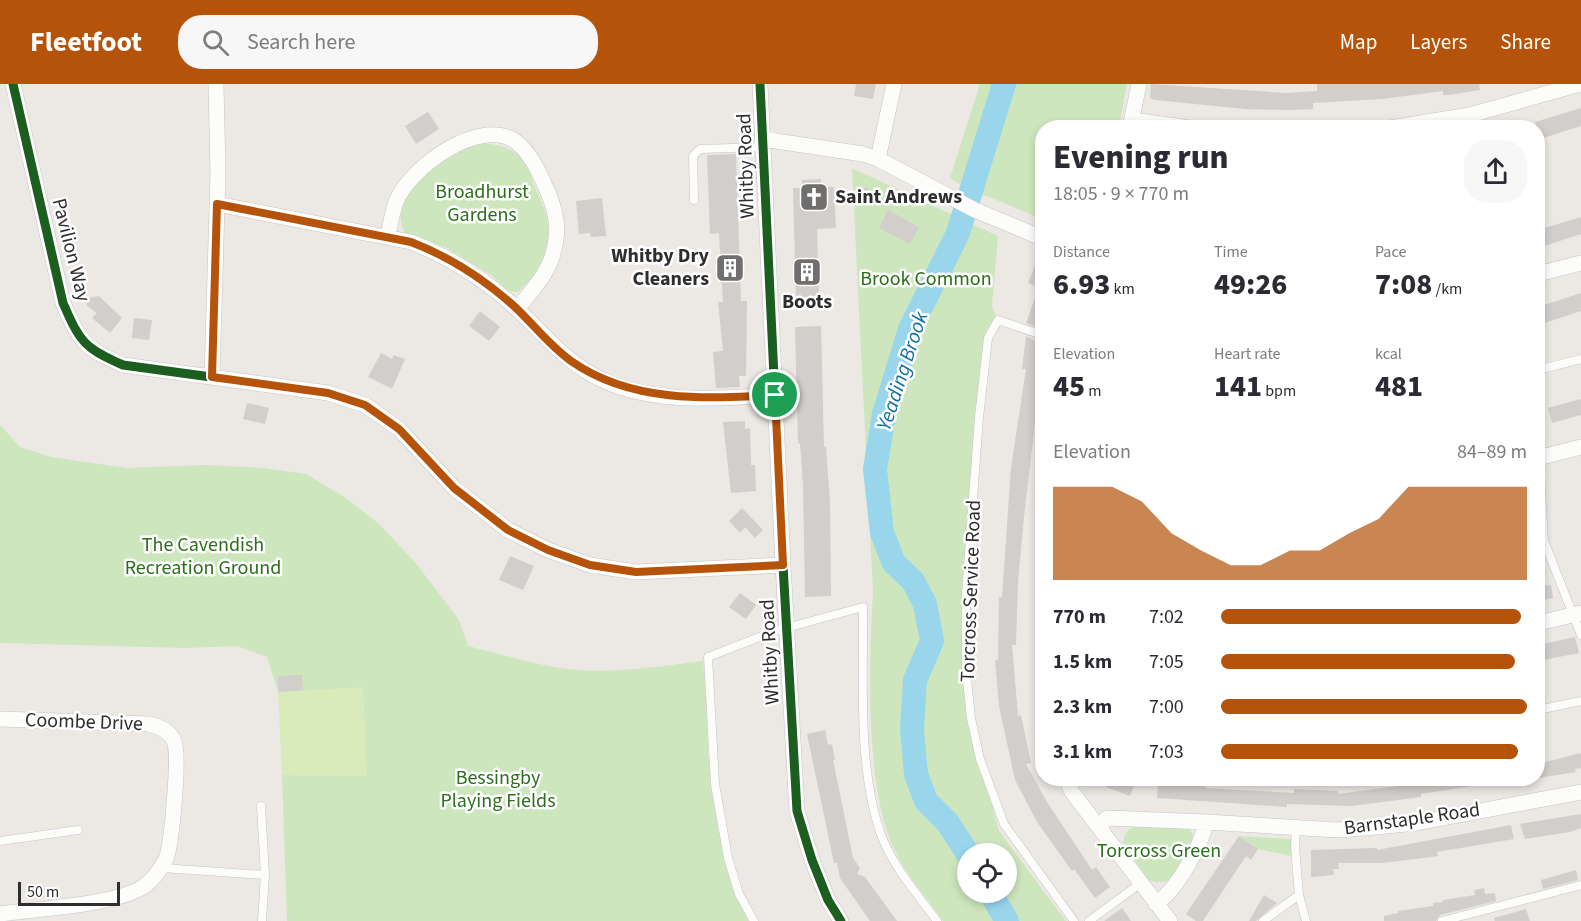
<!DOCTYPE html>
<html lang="en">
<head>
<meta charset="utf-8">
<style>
	body { margin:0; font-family:"Source Sans 3",sans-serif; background:#f7f7f7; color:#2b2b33; height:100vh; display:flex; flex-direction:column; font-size:22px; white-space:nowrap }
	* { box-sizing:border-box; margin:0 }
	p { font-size:20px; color:#7c7c81 }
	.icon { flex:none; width:33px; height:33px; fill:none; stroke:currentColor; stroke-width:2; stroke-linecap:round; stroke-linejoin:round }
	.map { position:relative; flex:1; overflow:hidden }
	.sheet { position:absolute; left:1035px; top:36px; width:510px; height:666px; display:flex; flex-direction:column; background:#fff; border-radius:24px; box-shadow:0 3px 9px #0003 }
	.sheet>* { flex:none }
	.controls { position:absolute; left:957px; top:759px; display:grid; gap:12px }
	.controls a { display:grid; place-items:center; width:60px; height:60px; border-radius:50%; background:#fff; box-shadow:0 3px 9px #0003; font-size:30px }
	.scale { position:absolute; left:18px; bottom:15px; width:102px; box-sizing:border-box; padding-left:6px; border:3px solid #2e2e2e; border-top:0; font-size:16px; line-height:21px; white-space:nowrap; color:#2e2e2e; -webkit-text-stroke:4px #fff; paint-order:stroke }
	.pin { position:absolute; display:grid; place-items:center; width:51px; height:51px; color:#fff; margin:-26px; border:3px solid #fff; border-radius:50%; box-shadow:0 2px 6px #0007 }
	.round { display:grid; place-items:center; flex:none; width:63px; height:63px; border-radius:24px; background:#f7f7f7 }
	.head { display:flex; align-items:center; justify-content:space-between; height:102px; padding:0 18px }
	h1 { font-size:33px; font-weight:800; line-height:45px }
	.metrics { display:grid; grid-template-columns:repeat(3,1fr); gap:9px; height:102px; padding:6px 18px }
	.metrics div { display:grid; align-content:center }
	.metrics b { font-size:30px; font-weight:800 }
	.metrics small { font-size:16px; font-weight:400 }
	.metrics p { font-size:16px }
	.chart { height:168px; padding:12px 18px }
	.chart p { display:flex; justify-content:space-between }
	.chart svg { width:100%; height:108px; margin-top:6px; fill:#b45309; opacity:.7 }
	ul { padding:0 18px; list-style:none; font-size:20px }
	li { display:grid; grid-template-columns:96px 72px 1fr; align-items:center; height:45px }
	li i { height:15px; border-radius:8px; background:#b45309 }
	header { display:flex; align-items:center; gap:36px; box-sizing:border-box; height:84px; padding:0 30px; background:#b45309; color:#fff }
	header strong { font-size:28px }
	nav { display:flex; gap:33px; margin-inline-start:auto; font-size:21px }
	.search { width:420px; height:54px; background:#f7f7f7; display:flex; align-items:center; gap:15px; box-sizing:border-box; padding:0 21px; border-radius:24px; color:#7c7c81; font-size:22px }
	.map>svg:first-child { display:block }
</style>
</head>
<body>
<header>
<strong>Fleetfoot</strong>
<div class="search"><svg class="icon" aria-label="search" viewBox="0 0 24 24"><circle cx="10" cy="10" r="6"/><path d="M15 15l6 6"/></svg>Search here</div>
<nav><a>Map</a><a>Layers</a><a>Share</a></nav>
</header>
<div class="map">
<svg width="1581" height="837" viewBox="0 0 1581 837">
	<rect width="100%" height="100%" fill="#ece8e4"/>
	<!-- green -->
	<path fill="#cee6be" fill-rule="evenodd" d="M980 0H1127L1119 43 1042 44V135L987 112 977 111 950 94Z
		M477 59C493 59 512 63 523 75 529 81 531 93 534 100 539 113 546 126 548 140 552 164 536 194 518 208L508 207 491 191 445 163 405 150C384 105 444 75 477 59Z
		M852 84 998 152 992 223 998 236 988 254 968 487 966 590 980 675 999 747 1066 837H943C928 815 908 793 896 769 864 707 869 578 873 508ZM968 770H1006V808H968Z
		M0 341 20 363 51 373 127 384 204 381 264 384 306 390 346 414 379 440 415 478 459 536 468 562C504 571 541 583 578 586 618 589 663 582 703 577 708 618 706 659 711 700 717 748 727 794 748 837H287L282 691 367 692 278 608 267 573 237 562 185 564 0 559Z
		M1136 742C1151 742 1176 737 1189 745 1202 753 1176 793 1167 797 1161 799 1154 798 1148 796L1123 759C1124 749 1128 745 1136 742Z
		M1239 752 1292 755V772L1258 765Z"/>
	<!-- pitch -->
	<path fill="#d9eabb" d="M363 603 367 692 282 691 278 608Z"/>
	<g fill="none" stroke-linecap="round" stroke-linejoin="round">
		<!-- river -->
		<path stroke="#99d6ec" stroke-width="24" d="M968 770 948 739 926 717 916 690 912 646 915 596 932 557 925 520 913 497 894 479 882 449 875 385 884 330 910 245 958 149 1004 0
			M990 808 1007 837"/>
	</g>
	<!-- building -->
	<path fill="#d1cecb" d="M856 0H876L873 15 854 12Z
		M1151 0 1286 9 1317 7V0H1479L1480 6 1449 11H1443V7L1382 15 1313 19V25L1287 26 1245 25 1155 16 1150 14Z
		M1581 24V42L1540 55 1535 38Z
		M428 28 439 45 416 60 405 42Z
		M736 70 741 217H747L746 292H739L740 303 716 304 713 268 723 267 718 218H723L719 149 710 150 707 71Z
		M821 95V103H834L836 144 817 145 819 214 796 215 793 104H802V96Z
		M855 104H868V121H856Z
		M602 114 606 152 591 153 590 149 579 150 576 117Z
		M888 126 919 143 910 160 879 144Z
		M1581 133V150L1538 164V146Z
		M1042 165V245L1026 239 1039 203 1028 199Z
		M1581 209V227L1538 241V223Z
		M99 212 122 234 110 249 92 234 97 229 87 222 86 214Z
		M480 227 500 243 489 257 469 242Z
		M134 234 152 236 149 256 132 254Z
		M821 242 824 363H826L830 420 831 512 805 513 803 401 800 359 798 360 795 243Z
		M1026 252 1041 260 1040 273H1042V300L1039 322H1037L1024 433 1018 497 1016 561H1012L1018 632 1021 631 1031 679 1026 680 1047 718 1092 786 1096 783 1110 803 1095 814 1074 785 1072 787 1037 738 1015 696 999 622 995 576H998L999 513H1002L1011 384 1026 285H1022Z
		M381 269 392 275 394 271 405 275 392 305 368 293Z
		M1581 315V331L1552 339 1548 324Z
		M247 319 269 324 265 340 243 335Z
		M745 337V345L750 344 751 381H755L756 407 731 409 723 338Z
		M742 424 763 446 755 454 745 443 740 449 729 437Z
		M510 472 534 482 523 506 499 496Z
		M1551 501 1553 514 1538 517V503Z
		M740 509 756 521 746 535 729 523Z
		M1575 553 1579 569 1538 577V561Z
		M302 591 303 606 278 608V592Z
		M825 646 828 661 832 660 835 675 833 676 853 774 860 784 857 790 865 793 897 837H870L840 794 837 779H834L807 650Z
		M1581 669V684L1575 685 1576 688 1538 694V680Z
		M1110 694H1137L1130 712 1106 703Z
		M1431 694H1479V701L1421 710V713L1352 722 1287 720V723L1157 714 1158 698 1205 702V704L1294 709V705L1338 707V710L1421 699 1420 696Z
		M1581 730V744L1570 748 1525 755 1520 740Z
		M1511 741 1514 755 1437 768 1438 772 1424 774 1381 779H1338L1339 785H1333L1334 791 1311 793V766L1377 764V766Z
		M1239 752 1258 765 1251 776 1246 772 1203 837H1196L1186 830Z
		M1576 786 1578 796 1543 805 1541 796Z
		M1484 804 1485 810 1495 809 1496 817 1440 831 1436 837H1384V832L1398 829V827L1433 822V819L1443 818V816L1475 811 1474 806Z
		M1264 811 1277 819 1256 837H1249Z
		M1122 824 1131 837H1104Z
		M1526 825 1530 837H1495L1494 834Z"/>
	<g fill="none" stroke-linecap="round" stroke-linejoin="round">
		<!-- lane casing -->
		<g stroke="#c5c4c5" stroke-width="9">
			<path id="lane" d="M694 116 693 72 700 65 762 63
				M1042 251 998 236 988 254 979 333 966 510V586L971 634 980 675 1004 740 1074 837
				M1538 286 1581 275
				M1539 374 1544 457 1581 551
				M1538 626 1581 617
				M261 722 265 791
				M0 757 78 746
				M162 784 265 791 262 837
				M1299 811 1306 837
				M754 837 739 810 728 774 715 700 708 573 775 547 863 523C864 595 857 679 880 748 891 780 917 810 937 837
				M1089 837 1141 799
				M1263 837 1299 811 1295 763 1296 744
				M1442 837 1581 801"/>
		</g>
		<!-- street casing -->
		<g stroke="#c5c4c5" stroke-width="16">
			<path id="street" d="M13 0 63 219C80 258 84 264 123 281L328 309 365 321 399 345 454 404 508 446 548 466 590 481 636 488 783 481
				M760 0 783 481 797 727 812 776 828 816 841 837
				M1132 36 1190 44
				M1130 44 1139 0
				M1390 44 1470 31 1580 0
				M762 55 863 70 878 75 975 126 1042 154
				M878 75 894 0
				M217 120 411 158C450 173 484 195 515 223 540 246 560 272 591 290 644 321 716 315 775 311
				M388 153C390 142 392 129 396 118 409 84 479 33 515 57 531 69 539 88 547 106 558 131 560 150 551 176 544 194 529 210 517 225
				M1538 190 1581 179
				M212 293 218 89 216 0
				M1538 374 1581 363
				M1538 539 1581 529
				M0 635 148 640C159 642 169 646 174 657 180 670 172 759 166 775 161 785 152 797 143 803 114 821 37 825 0 830
				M1066 694 1072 708 1170 837
				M1206 738 1337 746 1376 743 1416 739 1581 708
				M1100 742 1107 734 1206 738C1201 763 1177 805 1156 820"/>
		</g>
		<!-- lane -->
		<use href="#lane" stroke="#fcfcfb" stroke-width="8"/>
		<!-- street -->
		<use href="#street" stroke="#fcfcfb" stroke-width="15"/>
		<!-- cycleway casing -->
		<g stroke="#fff" stroke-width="13">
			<path id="cycleway" d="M13 0 63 219C80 258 84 264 123 281L328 309 365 321 399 345 454 404 508 446 548 466 590 481 636 488 783 481
				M760 0 783 481 797 727 812 776 828 816 841 837"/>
		</g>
		<!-- cycleway -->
		<use href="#cycleway" stroke="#1b5e20" stroke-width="9"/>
	</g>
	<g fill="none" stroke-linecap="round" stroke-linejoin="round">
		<!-- route casing -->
		<g stroke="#fff" stroke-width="12">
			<path id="route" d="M217 120 411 158C450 173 484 195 515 223 534 241 550 262 571 277 631 319 705 315 775 311L783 481 636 488 590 481 548 466 508 446 454 404 399 345 365 321 328 309 212 293Z"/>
		</g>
		<!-- route -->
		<use href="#route" stroke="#b45309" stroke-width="8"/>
	</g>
	<!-- icons -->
	<defs>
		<g id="church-square" transform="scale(1.5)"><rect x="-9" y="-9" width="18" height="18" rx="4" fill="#706f6e" stroke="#fff"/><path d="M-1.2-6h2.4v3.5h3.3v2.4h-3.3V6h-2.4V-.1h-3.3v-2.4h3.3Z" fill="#fff"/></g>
		<g id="building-square" transform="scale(1.5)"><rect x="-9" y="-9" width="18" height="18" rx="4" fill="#706f6e" stroke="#fff"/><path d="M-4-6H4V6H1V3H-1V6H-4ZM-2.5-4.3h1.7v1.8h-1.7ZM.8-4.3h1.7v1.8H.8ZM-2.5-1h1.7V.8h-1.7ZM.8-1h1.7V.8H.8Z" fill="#fff"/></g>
	</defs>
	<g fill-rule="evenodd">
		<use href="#church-square" x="814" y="113"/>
		<use href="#building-square" x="730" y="184"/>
		<use href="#building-square" x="807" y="188"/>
	</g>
	<g text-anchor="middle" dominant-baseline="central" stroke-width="5" stroke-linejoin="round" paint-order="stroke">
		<!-- street labels -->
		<g font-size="20" fill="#2e2e2e" stroke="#fff">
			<text transform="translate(746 82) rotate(-92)">Whitby Road</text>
			<text transform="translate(71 166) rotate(76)">Pavilion Way</text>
			<text transform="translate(971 507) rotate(-88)">Torcross Service Road</text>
			<text transform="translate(770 568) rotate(-93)">Whitby Road</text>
			<text transform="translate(84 638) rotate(2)">Coombe Drive</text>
			<text transform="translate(1412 735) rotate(-8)">Barnstaple Road</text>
		</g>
		<!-- park labels -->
		<g font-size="20" fill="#2c6e1b" stroke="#fff">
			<text x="482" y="108">Broadhurst<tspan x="482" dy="23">Gardens</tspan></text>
			<text x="926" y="195">Brook Common</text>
			<text x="203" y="461">The Cavendish<tspan x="203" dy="23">Recreation Ground</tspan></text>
			<text x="498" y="694">Bessingby<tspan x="498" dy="23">Playing Fields</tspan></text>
			<text x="1159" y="767">Torcross Green</text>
		</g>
		<!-- poi labels -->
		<g font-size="20" font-weight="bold" fill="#2e2e2e" stroke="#fff" text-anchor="start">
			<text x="835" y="113">Saint Andrews</text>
			<text x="709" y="172" text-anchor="end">Whitby Dry<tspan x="709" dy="23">Cleaners</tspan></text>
			<text x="807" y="218" text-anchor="middle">Boots</text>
		</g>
		<!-- water labels -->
		<g font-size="21" font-style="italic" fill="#0d6fa3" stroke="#fff">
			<text transform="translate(902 287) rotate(-72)">Yeading Brook</text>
		</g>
	</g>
</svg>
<div class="controls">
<a><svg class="icon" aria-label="locate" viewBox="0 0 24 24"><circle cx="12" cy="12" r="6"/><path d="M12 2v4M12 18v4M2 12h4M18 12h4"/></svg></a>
</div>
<div class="scale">50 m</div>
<div class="pin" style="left:775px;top:311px;background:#1e9e55"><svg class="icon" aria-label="arrive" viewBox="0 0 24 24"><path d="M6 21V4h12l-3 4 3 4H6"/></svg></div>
<section class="sheet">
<div class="head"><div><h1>Evening run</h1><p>18:05 · 9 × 770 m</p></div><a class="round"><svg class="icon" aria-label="share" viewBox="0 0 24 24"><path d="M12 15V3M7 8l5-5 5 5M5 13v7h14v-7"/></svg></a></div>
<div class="metrics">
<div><p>Distance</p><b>6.93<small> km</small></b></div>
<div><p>Time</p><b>49:26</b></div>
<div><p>Pace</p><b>7:08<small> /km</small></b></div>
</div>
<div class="metrics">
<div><p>Elevation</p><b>45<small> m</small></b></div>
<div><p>Heart rate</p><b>141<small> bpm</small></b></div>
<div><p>kcal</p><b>481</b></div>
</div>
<div class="chart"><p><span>Elevation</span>84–89 m</p>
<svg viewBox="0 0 160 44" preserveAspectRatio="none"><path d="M0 44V6L10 6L20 6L30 12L40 25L50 32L60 38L70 38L80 32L90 32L100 25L110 19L120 6L130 6L140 6L150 6L160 6V44z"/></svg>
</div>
<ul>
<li><b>770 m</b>7:02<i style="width:98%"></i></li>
<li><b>1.5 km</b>7:05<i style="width:96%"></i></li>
<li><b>2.3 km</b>7:00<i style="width:100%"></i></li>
<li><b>3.1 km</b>7:03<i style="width:97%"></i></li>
</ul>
</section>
</div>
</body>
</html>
